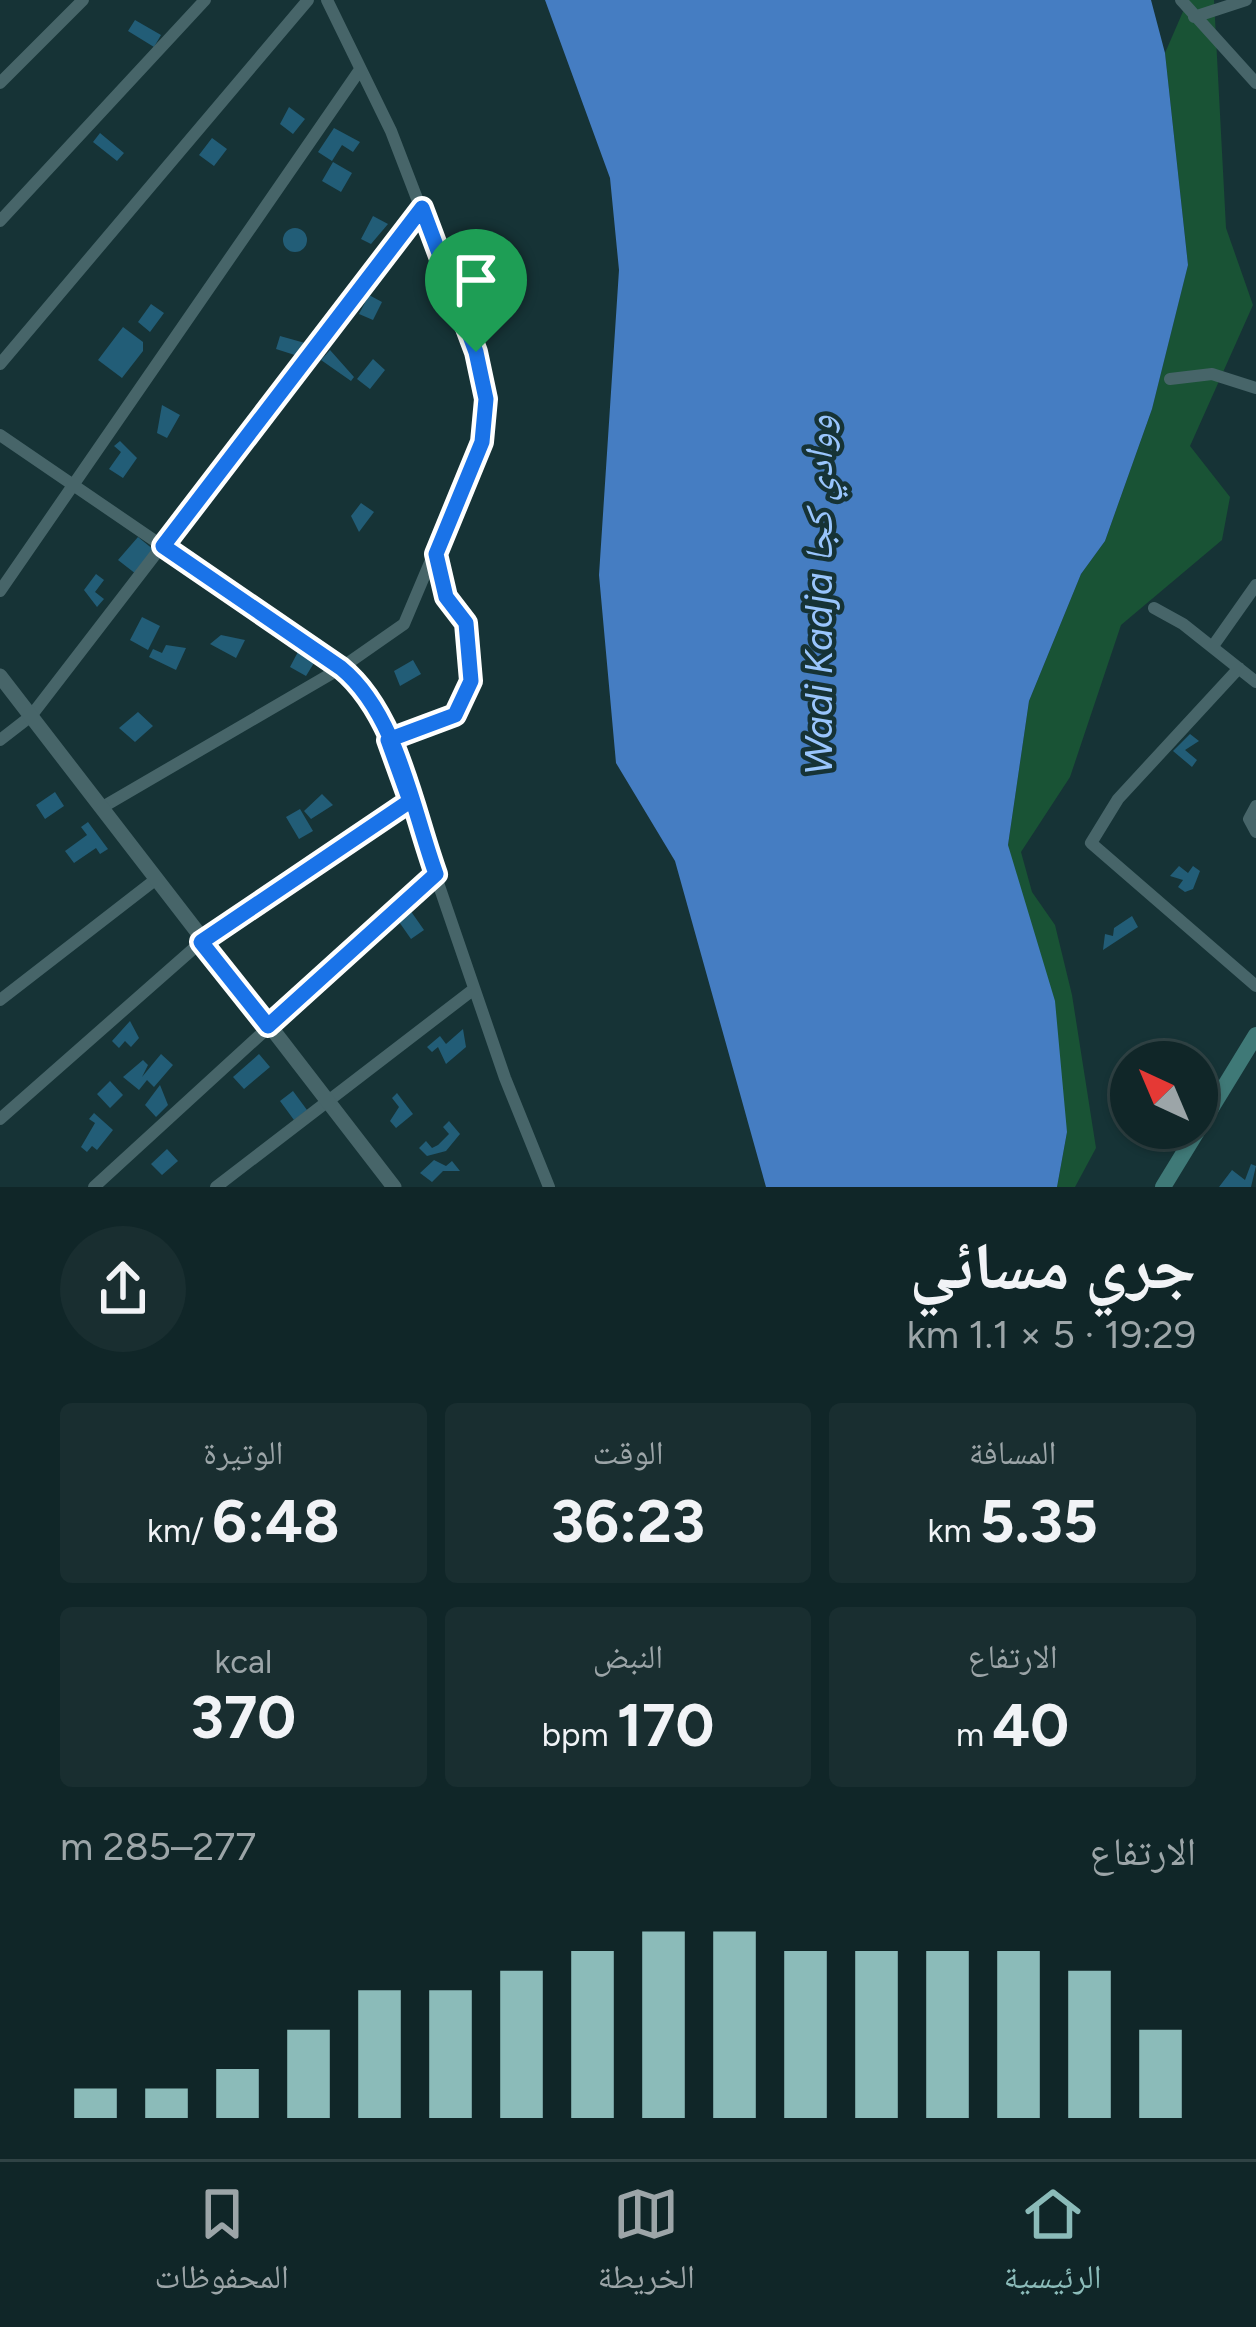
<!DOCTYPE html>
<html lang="ar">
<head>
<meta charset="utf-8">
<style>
	body { margin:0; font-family:Figtree,"Noto Naskh Arabic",sans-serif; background:#192e30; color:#f1f3f6; direction:rtl; height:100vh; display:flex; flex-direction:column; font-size:45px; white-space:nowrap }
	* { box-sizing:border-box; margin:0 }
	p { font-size:39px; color:#9ca5a8 }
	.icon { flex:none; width:66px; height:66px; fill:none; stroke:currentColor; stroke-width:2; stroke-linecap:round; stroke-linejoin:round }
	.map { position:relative; height:1187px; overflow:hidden; direction:ltr }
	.sheet { display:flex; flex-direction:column; background:#102628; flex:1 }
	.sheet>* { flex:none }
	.needle { width:78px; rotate:316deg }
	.buttons { position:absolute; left:1110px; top:1041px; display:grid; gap:24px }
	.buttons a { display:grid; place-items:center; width:108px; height:108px; border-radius:50%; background:#102628; box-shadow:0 3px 9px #0004,0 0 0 3px #304345; font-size:60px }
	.pin { position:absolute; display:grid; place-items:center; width:102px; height:102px; color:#fff; margin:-123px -51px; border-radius:50% 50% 50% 0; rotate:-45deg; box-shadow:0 0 12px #0007 }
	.pin .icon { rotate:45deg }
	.round { display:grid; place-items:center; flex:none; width:126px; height:126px; border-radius:63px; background:#192e30 }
	.head { display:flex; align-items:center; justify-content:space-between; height:204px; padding:0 60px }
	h1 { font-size:66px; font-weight:700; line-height:90px }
	.figures { display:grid; grid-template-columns:repeat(3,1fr); gap:18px; height:204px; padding:12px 60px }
	.figures div { display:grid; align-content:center; border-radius:12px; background:#192e30; text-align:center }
	.figures b { font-size:60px; font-weight:700 }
	.figures small { font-size:33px; font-weight:400 }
	.figures p { font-size:33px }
	.chart { height:336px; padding:24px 60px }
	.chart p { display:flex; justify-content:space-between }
	.chart svg { width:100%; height:216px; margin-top:12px; stroke:#8bbbb9; stroke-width:6 }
	.tabs { display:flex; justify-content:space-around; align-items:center; height:168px; border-top:3px solid #304345; background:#102628; font-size:33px; color:#9ca5a8 }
	.tabs a { display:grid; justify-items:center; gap:6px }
	.tabs .current { color:#8bbbb9 }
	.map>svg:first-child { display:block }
</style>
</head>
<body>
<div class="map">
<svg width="1256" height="1187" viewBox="0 0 1256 1187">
	<rect width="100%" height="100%" fill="#163336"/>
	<!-- green -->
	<path fill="#195335" d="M1188 0H1214L1226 228 1253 305 1190 446 1230 497 1222 540 1121 625 1070 777 1021 852 1032 892 1055 925 1072 995 1096 1148 1075 1187H1057L1067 1132 1008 845 1029 701 1081 574 1105 541 1152 409 1188 265 1165 53Z"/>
	<!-- water -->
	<path fill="#457dc2" d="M545 0H1151L1165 53 1188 265 1152 409 1105 541 1081 574 1029 701 1008 845 1055 1001 1067 1132 1057 1187H766L675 861 616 763 599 575 619 270 610 178Z"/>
	<!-- building -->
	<path fill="#225d77" d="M135 20 161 35 154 47 128 31Z
		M289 107 305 119 293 134 280 124Z
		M334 128 360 142 353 152 342 145 332 161 318 152Z
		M100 133 124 153 117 161 93 142Z
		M212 138 227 149 214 166 199 155Z
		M333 162 352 173 341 192 322 181Z
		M373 216 388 224 371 244 361 239Z
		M283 240a12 12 0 1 1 24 0a12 12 0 1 1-24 0Z
		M369 295 382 302 373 320 359 314Z
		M151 304 164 313 150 332 138 322Z
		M123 327 143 342V351L122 378 98 360Z
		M280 336 305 343 301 357 276 349Z
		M330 350 354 377 351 381 321 360Z
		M373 359 385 370 370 389 357 379Z
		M162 405 180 415 167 438 157 433Z
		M120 441 137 458 123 478 109 469 121 452 114 446Z
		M361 503 374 512 359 532 351 516Z
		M138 537 154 550 136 574 118 560Z
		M96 574 104 580 95 592 104 599 97 607 84 590Z
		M142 617 160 626 148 650 130 640Z
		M221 635 245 640 236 658 210 644Z
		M166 645 186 648 176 670 149 657 153 649 162 653Z
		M300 648 317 658 306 676 290 667Z
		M413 660 421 674 400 686 394 671Z
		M138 712 153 726 135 742 119 728Z
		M1190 734 1199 741 1185 750 1197 760 1192 767 1173 751Z
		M55 792 64 806 45 819 36 805Z
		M322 794 333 805 311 819 304 811Z
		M300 809 313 831 299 839 286 817Z
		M88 822 108 849 100 854 96 848 74 863 65 851 87 835 81 827Z
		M1179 866 1188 873 1193 866 1200 871 1193 889 1185 892 1178 887 1183 880 1170 876Z
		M410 910 424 930 411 939 397 919Z
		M1132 916 1138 927 1103 950 1105 934 1113 936 1114 928Z
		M130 1021 139 1038 131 1047 125 1041 119 1048 112 1041Z
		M463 1029 466 1047 446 1064 438 1047 432 1052 427 1047 440 1036 446 1044Z
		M161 1054 173 1065 154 1087 147 1080 139 1090 123 1077 143 1060 148 1065 142 1077Z
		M259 1054 270 1067 244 1089 233 1077Z
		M110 1081 123 1095 110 1108 97 1094Z
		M160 1085 168 1105 156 1117 145 1105Z
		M293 1091 307 1110 294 1120 280 1101Z
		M397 1093 413 1114 396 1128 390 1121 399 1107 392 1098Z
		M94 1113 113 1130 97 1150 92 1146 87 1152 81 1147 95 1123 89 1119Z
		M449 1121 460 1134 446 1151 427 1156 419 1148 426 1141 432 1148 438 1145 449 1134 443 1127Z
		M167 1149 178 1161 162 1175 151 1164Z
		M434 1160 446 1166 452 1161 460 1171H443L432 1182 420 1173Z
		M1251 1164 1256 1166 1251 1187H1219L1232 1170 1245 1180Z"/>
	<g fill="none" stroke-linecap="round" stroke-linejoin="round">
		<!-- minor -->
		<path stroke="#476569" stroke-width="12" d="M1181 0 1256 83
			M1194 17 1246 0
			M0 83 83 0
			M0 221 205 0
			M0 364 308 0
			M1170 379 1212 374 1256 388
			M0 435 341 668 365 691 389 740 505 1078 549 1187
			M0 591 359 71
			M1154 608 1183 624 1256 682
			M1213 646 1256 585
			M1239 668 1118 799 1091 843 1256 986
			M0 740 31 716 422 208
			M389 740 455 715C496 662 448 608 436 554
			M1256 806 1249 819 1256 832
			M101 808 341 668 404 624 481 442 486 399 476 352 391 131 327 0
			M0 1000 155 880
			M0 1119 201 942 409 801
			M94 1187 436 874
			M216 1187 474 989"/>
		<!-- tertiary -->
		<path stroke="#476569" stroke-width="15" d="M0 676 394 1187"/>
		<!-- secondary -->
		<path stroke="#3f7977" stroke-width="16" d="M1163 1187 1256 1035"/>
	</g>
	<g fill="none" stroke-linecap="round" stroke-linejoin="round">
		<!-- route casing -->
		<g stroke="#fff" stroke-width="24">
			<path id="route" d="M476 352 422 208 163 546 341 668C397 714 412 808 436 874L268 1026 201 942 410 801 388 740 455 715 471 681 466 623 446 597 436 554 482 442 486 399 476 352"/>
		</g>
		<!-- route -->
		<use href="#route" stroke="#1a73e8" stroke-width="15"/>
	</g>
	<g text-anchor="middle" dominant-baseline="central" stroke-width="9" stroke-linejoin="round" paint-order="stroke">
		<!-- water labels -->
		<g font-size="39" font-style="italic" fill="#99c5fc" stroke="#163336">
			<text transform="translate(818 595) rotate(-90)">Wadi Kadja ووادي كجا</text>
		</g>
	</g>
</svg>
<div class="buttons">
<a><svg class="needle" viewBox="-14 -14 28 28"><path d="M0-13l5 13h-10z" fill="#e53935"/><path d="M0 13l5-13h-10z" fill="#9ca5a8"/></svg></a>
</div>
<div class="pin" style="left:476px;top:352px;background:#1e9e55"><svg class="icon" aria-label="arrive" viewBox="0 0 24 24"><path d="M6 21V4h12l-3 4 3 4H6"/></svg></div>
</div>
<section class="sheet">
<div class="head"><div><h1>جري مسائي</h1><p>19:29 · 5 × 1.1 km</p></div><a class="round"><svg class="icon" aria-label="share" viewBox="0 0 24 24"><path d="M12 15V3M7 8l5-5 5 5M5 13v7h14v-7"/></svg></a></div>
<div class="figures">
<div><p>المسافة</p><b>5.35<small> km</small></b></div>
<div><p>الوقت</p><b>36:23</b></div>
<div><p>الوتيرة</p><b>6:48<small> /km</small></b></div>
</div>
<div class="figures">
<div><p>الارتفاع</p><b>40<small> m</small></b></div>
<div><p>النبض</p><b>170<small> bpm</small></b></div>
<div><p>kcal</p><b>370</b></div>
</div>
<div class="chart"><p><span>الارتفاع</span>277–285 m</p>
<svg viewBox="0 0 160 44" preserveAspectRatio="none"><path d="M5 44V38M15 44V38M25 44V34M35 44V26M45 44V18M55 44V18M65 44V14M75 44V10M85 44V6M95 44V6M105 44V10M115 44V10M125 44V10M135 44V10M145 44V14M155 44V26"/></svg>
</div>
</section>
<nav class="tabs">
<a class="current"><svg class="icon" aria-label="home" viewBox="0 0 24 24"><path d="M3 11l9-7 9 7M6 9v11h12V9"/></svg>الرئيسية</a>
<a><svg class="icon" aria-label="map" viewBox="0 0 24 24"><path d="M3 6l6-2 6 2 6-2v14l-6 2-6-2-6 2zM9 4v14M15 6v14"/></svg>الخريطة</a>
<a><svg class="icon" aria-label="saved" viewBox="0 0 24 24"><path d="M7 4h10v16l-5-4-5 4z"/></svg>المحفوظات</a>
</nav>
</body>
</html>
